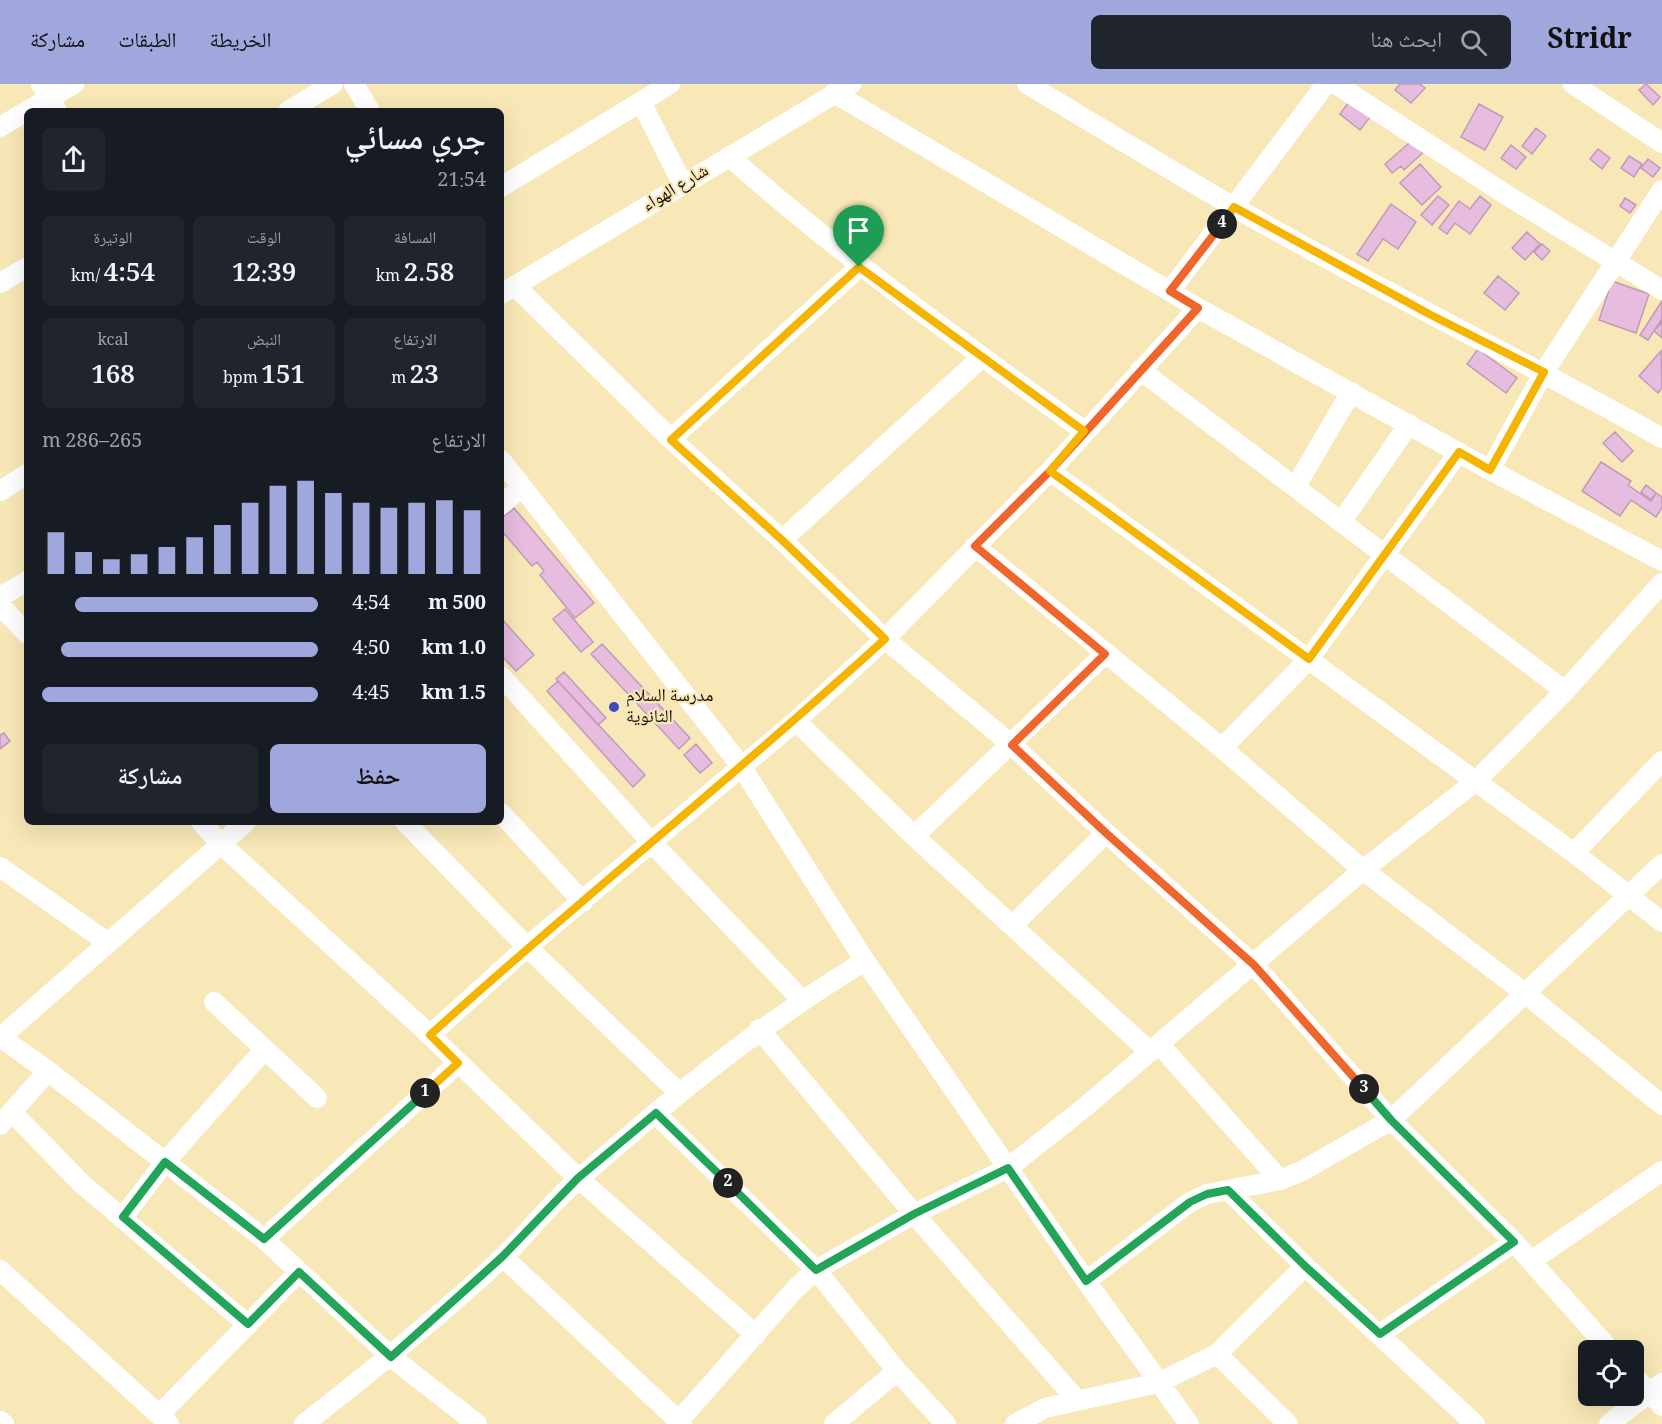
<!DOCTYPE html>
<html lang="ar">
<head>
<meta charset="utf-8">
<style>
	body { margin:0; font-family:Georgia,"Noto Naskh Arabic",serif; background:#20242c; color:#f1f3f6; direction:rtl; height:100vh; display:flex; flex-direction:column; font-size:22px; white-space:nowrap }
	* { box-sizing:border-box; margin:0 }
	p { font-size:20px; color:#9ea1a6 }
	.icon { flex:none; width:33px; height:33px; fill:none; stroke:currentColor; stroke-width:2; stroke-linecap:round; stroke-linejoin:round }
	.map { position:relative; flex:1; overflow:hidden; direction:ltr }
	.sheet { position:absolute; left:24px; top:24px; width:480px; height:717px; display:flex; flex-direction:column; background:#171b24; border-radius:9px; box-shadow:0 6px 24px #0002; direction:rtl }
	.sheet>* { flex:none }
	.controls { position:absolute; left:1578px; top:1256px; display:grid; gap:12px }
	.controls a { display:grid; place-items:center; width:66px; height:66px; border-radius:9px; background:#171b24; box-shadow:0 6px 24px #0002; font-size:30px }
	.pin { position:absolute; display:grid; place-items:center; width:51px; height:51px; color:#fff; margin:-62px -26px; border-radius:50% 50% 50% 0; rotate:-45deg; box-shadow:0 0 6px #0007 }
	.pin .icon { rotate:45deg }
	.km { position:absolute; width:30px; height:30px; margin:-15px; border-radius:50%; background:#222; color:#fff; font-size:16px; line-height:30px; text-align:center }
	.round { display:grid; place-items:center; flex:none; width:63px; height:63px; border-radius:9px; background:#20242c }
	.head { display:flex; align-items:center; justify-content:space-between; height:102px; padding:0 18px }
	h1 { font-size:33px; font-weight:600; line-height:45px }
	.metrics { display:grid; grid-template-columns:repeat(3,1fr); gap:9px; height:102px; padding:6px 18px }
	.metrics div { display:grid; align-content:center; border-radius:9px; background:#20242c; text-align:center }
	.metrics b { font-size:26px; font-weight:600 }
	.metrics small { font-size:16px; font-weight:400 }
	.metrics p { font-size:16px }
	.chart { height:168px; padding:12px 18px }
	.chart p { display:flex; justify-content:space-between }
	.chart svg { width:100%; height:108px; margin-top:6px; stroke:#a0a7dd; stroke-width:6 }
	.button { display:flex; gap:12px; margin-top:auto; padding:12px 18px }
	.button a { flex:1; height:69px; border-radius:9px; background:#a0a7dd; color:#111; font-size:24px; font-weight:600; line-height:69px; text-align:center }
	.button a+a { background:#20242c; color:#f1f3f6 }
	ul { padding:0 18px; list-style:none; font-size:20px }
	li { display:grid; grid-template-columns:96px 72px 1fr; align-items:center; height:45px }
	li i { height:15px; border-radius:8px; background:#a0a7dd }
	header { display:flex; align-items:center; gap:36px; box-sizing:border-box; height:84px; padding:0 30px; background:#a0a7dd; color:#111 }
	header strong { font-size:28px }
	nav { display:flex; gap:33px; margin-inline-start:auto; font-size:21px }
	.search { width:420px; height:54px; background:#20242c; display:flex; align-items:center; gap:15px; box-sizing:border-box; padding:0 21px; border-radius:9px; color:#9ea1a6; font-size:22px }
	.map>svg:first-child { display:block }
</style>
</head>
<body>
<header>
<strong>Stridr</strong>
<div class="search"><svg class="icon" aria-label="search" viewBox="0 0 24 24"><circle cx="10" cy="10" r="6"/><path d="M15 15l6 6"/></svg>ابحث هنا</div>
<nav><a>الخريطة</a><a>الطبقات</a><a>مشاركة</a></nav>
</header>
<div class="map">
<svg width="1662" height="1340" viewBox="0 0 1662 1340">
	<rect width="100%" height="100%" fill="#f8e8b7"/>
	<!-- building -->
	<path fill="#e6bcdf" stroke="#c19abb" stroke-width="1.5" d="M1400 0H1420L1425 4 1411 19 1395 6Z
		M1646 0 1660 13 1653 21 1639 6Z
		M1353 12 1374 28 1360 46 1340 30Z
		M1479 20 1503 33 1485 66 1461 53Z
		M1536 44 1546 52 1532 70 1522 62Z
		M1416 53 1427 65 1404 86 1401 82 1392 89 1385 80Z
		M1511 61 1526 73 1516 85 1501 74Z
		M1598 65 1610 74 1602 85 1590 75Z
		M1629 72 1642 80 1634 93 1621 84Z
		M1648 75 1660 84 1653 93 1641 84Z
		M1420 80 1441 103 1422 121 1400 99Z
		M1438 112 1449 121 1432 141 1421 131Z
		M1480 112 1491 121 1470 150 1455 139 1447 150 1439 144 1459 117 1470 125Z
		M1625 114 1636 121 1630 129 1620 122Z
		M1391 120 1416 138 1398 165 1383 155 1368 177 1357 170Z
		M1527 148 1540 160 1525 176 1512 164Z
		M1542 160 1550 167 1542 176 1534 168Z
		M1498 192 1519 209 1505 226 1484 209Z
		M1612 197 1649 210 1636 249 1599 236Z
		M1662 217V235L1648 256 1640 251Z
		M1662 238V254L1654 247Z
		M1478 265 1517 294 1506 309 1467 280Z
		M1661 267 1662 304 1658 309 1639 292Z
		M1615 348 1633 367 1622 378 1603 359Z
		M1601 378 1631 397 1628 401 1651 417 1656 409 1662 413V424L1656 433 1631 416 1620 432 1582 407Z
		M1646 401 1656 409 1651 416 1641 408Z
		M514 424 594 519 575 534 540 491 544 487 537 478 532 482 501 446V435Z
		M565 525 593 558 581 568 553 535Z
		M501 534 534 571 516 587 501 571Z
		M602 560 690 654 679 665 591 570Z
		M564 588 606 634 598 641 556 595Z
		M558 597 645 691 633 703 547 607Z
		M4 649 10 657 0 665V651Z
		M696 660 712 679 700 689 684 671Z"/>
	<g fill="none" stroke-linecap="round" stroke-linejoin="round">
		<!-- minor -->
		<path stroke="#fff" stroke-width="20" d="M41 0 57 27
			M354 0 370 27
			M1027 0C1096 41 1165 83 1234 123 1375 204 1521 275 1662 354
			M1336 0 1508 112 1662 206
			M1573 0 1662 59
			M834 9 1198 224 1490 386 1662 477
			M641 18 683 101
			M27 27 74 0
			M288 27 333 0
			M0 43 27 27
			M729 72C842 173 962 258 1084 347
			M501 103 670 0
			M0 199 27 183
			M515 202 671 355 782 456 885 555 1012 661 1106 749 1254 881 1391 1036 1514 1158 1610 1266
			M1170 207 1326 0
			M501 210 851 0
			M1140 286 1565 607
			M671 355 859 183
			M501 376 741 682 865 877 1086 1197 1189 1340
			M1490 386 1544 288 1662 106
			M1050 387 1574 769 1662 838
			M1296 402 1351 308
			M0 407 27 390
			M501 421 521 404
			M1342 437 1409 340
			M782 456 982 273
			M975 462 1222 664 1363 786 1526 910 1662 1021
			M0 513 27 497
			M0 521 27 550
			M501 592 652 759 801 915
			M796 637 914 752 1150 968
			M1222 664 1309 575 1459 368
			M501 729 583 818
			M201 738 221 760 430 951 578 1094 756 1251
			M405 738 527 863 679 1009
			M914 752 1105 570
			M1574 769 1662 677
			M0 783 107 858
			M1013 841 1106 749
			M214 918 317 1014
			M759 945 914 1130 1076 1315
			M430 951 527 863 796 637 885 555 1050 387 1198 224
			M0 953 48 987 264 1155 391 1273 477 1340
			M1 953 246 738
			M1160 961 1280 1096
			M12 1028 81 1099 248 1241
			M656 1030 816 1186 897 1287 946 1340
			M0 1041 48 987
			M1228 1106 1305 1182 1475 1340
			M123 1133 165 1078 264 966
			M264 1155 458 979
			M503 1173 682 1340
			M1531 1177 1662 1087
			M0 1186 169 1340
			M1086 1197 1190 1118 1207 1110 1280 1096 1302 1087 1391 1036 1662 780
			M1380 1250 1514 1158
			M1217 1270 1288 1340
			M1634 1292 1662 1322
			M159 1331 299 1188
			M0 1337 4 1340
			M304 1340C372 1287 439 1233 502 1174 529 1148 552 1117 581 1093 671 1014 762 939 865 877
			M676 1340 795 1205 816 1186 914 1130 1008 1084 1085 1023 1363 786 1476 697 1565 607 1662 499
			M834 1340 897 1287
			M1015 1340 1045 1324 1158 1299 1217 1270 1305 1182
			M1609 1340 1662 1299"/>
	</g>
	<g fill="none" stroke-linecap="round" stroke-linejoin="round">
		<!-- split-1 casing -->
		<g stroke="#fff" stroke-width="12">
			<path id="split-1" d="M425 1009 458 979 430 951C579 816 736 691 885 555L782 456 671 356 859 183"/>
		</g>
		<!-- split-2 casing -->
		<g stroke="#fff" stroke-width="12">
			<path id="split-2" d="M425 1009 264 1155 165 1078 123 1133 248 1240 299 1188 391 1273 502 1173 578 1094 656 1029 728 1099"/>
		</g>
		<!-- split-3 casing -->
		<g stroke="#fff" stroke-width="12">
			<path id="split-3" d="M728 1099 816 1186 914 1130 1008 1084 1086 1197 1190 1118 1207 1110 1228 1106 1305 1182 1380 1250 1514 1158 1391 1036 1364 1005"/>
		</g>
		<!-- split-4 casing -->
		<g stroke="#fff" stroke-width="12">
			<path id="split-4" d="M1222 140 1170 207 1198 224 1050 387 975 462 1105 570 1012 661 1106 749 1254 881 1364 1005"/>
		</g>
		<!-- split-5 casing -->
		<g stroke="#fff" stroke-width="12">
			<path id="split-5" d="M859 183 1084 347 1050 387 1309 575 1459 368 1490 386 1544 288 1429 230 1234 123 1222 140"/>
		</g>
		<!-- split-1 -->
		<use href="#split-1" stroke="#f5b400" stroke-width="8"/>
		<!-- split-2 -->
		<use href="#split-2" stroke="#22a559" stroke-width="8"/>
		<!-- split-3 -->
		<use href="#split-3" stroke="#22a559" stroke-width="8"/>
		<!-- split-4 -->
		<use href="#split-4" stroke="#f0652b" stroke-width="8"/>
		<!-- split-5 -->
		<use href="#split-5" stroke="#f5b400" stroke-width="8"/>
	</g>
	<!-- markers -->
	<circle fill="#3c4bbe" stroke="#f8e8b7" stroke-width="2" cx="614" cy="623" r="6"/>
	<g text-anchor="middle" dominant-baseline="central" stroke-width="4.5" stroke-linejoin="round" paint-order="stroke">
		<!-- street labels -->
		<g font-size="18" fill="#120d00" stroke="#f8e8b7">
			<text transform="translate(676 105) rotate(-31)">شارع الهواء</text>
		</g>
		<!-- poi labels -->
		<g font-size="18" fill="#120d00" stroke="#f8e8b7" text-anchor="start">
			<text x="626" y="613">مدرسة السلام<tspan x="626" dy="21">الثانوية</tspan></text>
		</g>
	</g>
</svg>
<div class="controls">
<a><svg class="icon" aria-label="locate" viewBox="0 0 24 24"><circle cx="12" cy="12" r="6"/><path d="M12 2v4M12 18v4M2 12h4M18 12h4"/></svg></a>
</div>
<div class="pin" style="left:859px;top:183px;background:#1e9e55"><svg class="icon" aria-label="arrive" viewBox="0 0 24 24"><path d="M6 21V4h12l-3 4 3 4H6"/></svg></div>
<b class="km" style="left:425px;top:1009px">1</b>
<b class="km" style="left:728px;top:1099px">2</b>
<b class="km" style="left:1364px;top:1005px">3</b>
<b class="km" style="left:1222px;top:140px">4</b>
<section class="sheet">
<div class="head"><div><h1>جري مسائي</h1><p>21:54</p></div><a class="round"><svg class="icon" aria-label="share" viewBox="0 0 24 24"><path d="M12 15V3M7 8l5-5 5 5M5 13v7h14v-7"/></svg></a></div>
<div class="metrics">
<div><p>المسافة</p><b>2.58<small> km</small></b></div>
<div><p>الوقت</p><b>12:39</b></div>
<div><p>الوتيرة</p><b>4:54<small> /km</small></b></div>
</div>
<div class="metrics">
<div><p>الارتفاع</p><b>23<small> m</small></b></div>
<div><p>النبض</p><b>151<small> bpm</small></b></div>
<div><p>kcal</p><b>168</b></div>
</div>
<div class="chart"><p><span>الارتفاع</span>265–286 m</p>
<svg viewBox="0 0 160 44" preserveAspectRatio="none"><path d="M5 44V27M15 44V35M25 44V38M35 44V36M45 44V33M55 44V29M65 44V24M75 44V15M85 44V8M95 44V6M105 44V11M115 44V15M125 44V17M135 44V15M145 44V14M155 44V18"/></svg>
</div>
<ul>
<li><b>500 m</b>4:54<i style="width:88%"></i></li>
<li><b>1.0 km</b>4:50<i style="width:93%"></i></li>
<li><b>1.5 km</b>4:45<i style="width:100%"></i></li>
</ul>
<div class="button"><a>حفظ</a><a>مشاركة</a></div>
</section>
</div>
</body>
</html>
